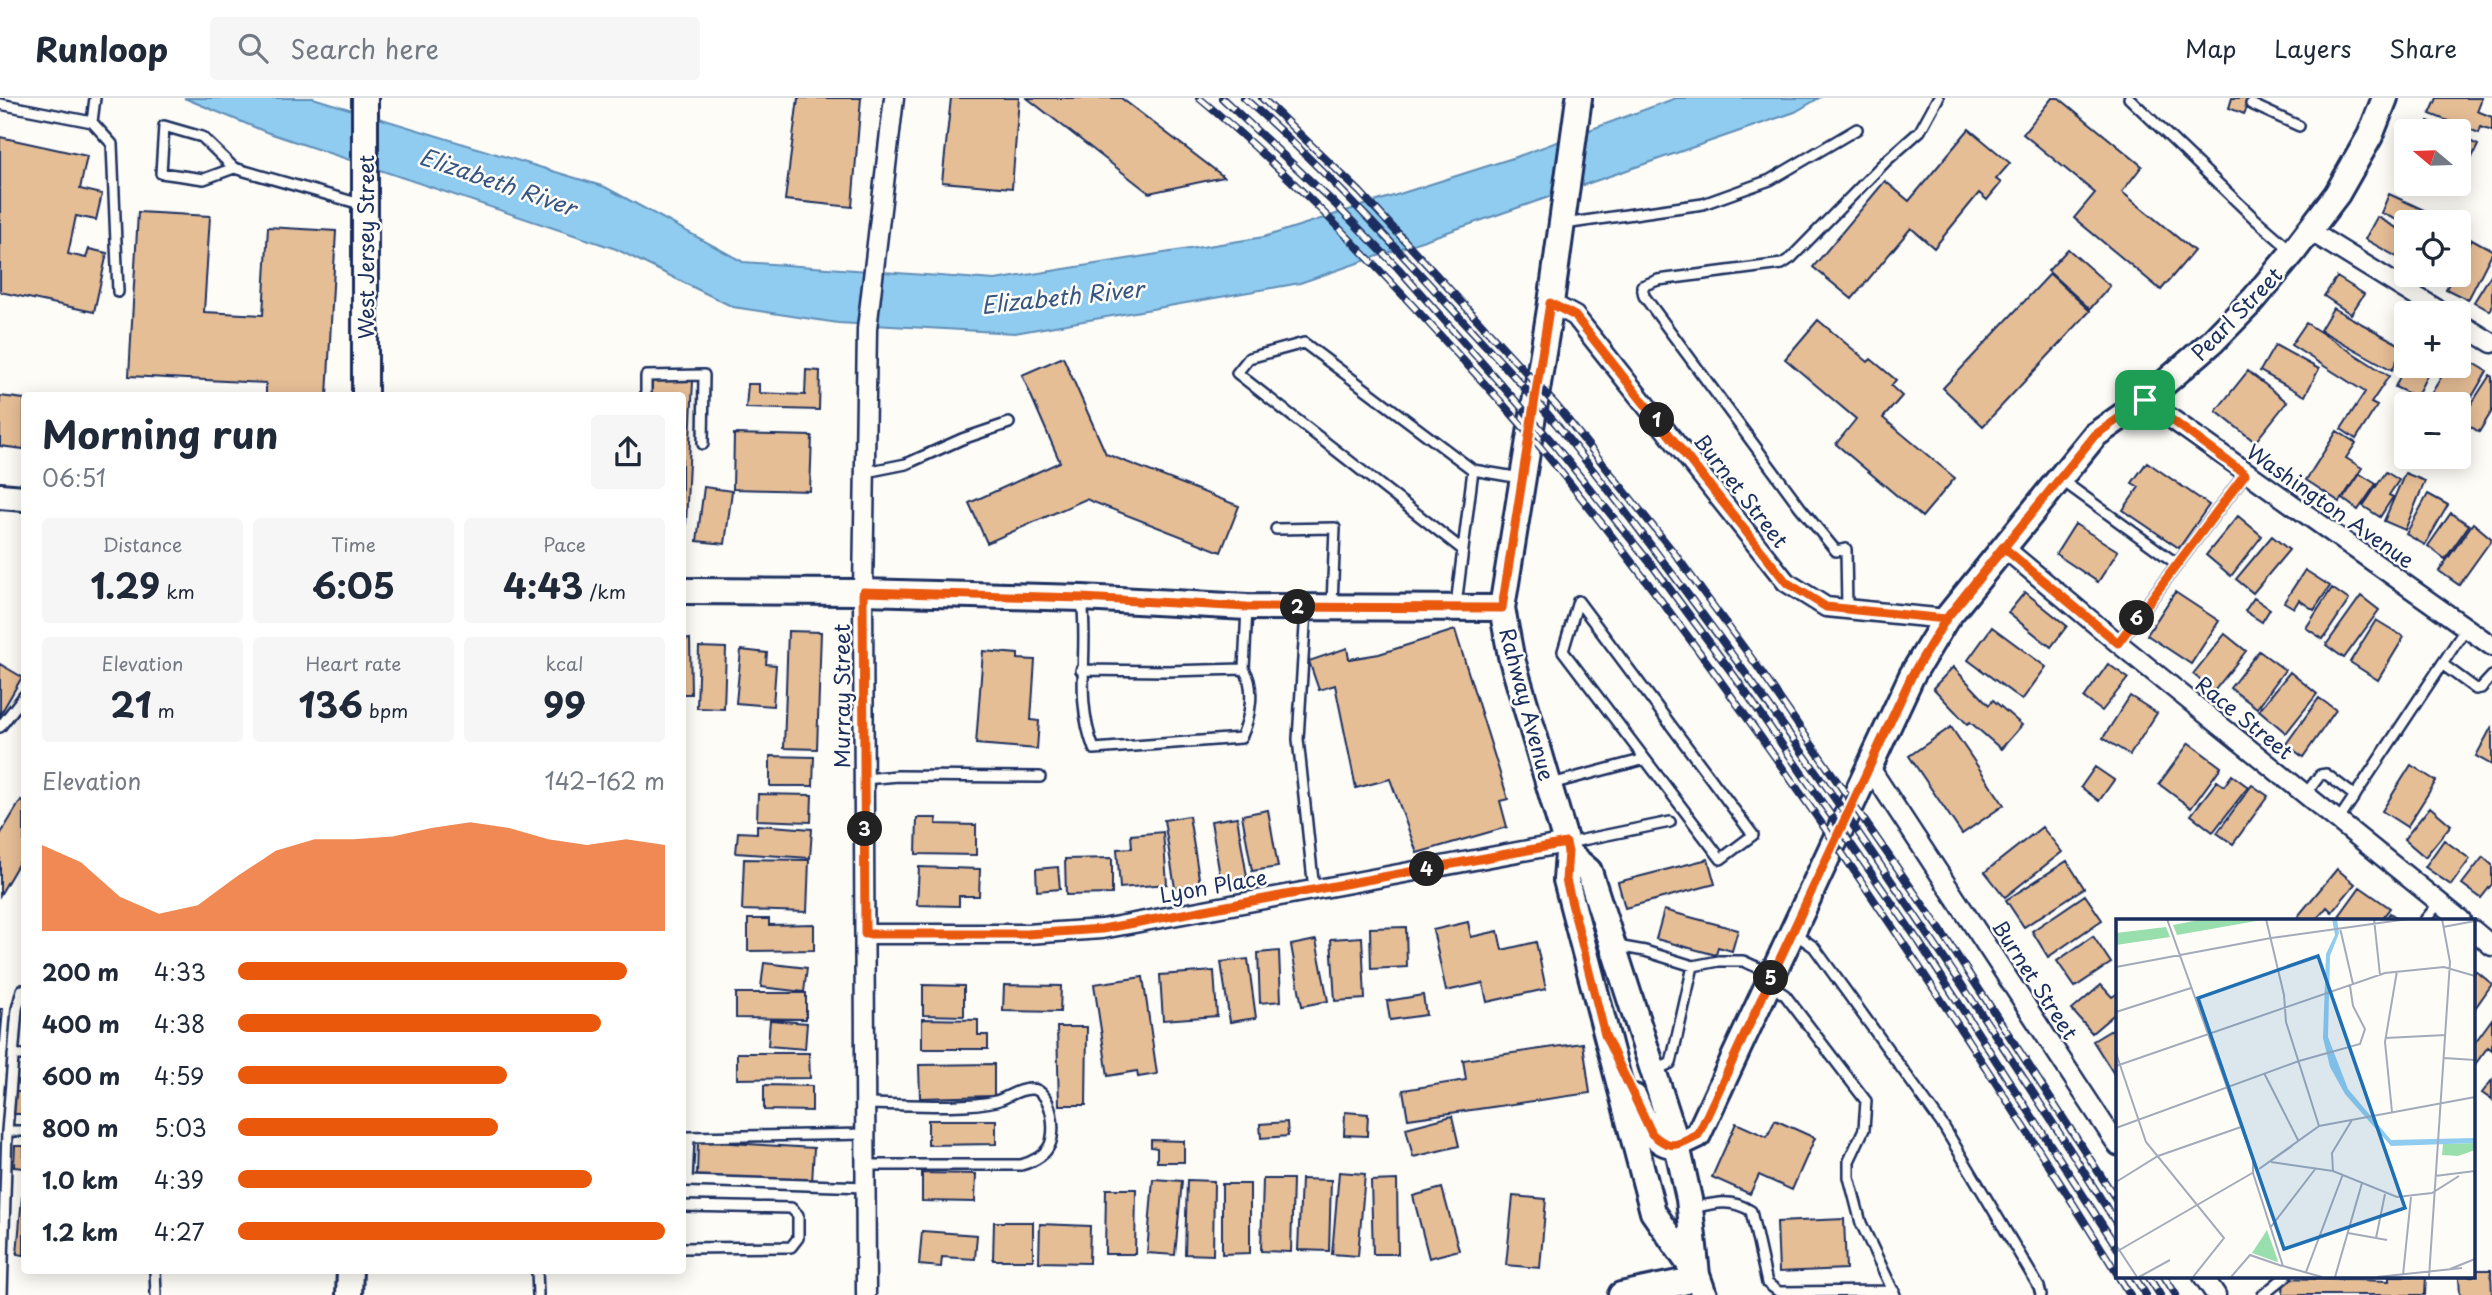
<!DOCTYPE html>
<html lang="en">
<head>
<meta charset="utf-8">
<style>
	body { margin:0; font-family:"Playpen Sans",sans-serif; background:#f6f6f7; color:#1f2937; height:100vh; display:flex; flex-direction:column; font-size:26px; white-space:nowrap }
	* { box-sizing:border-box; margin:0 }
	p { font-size:23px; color:#747a83 }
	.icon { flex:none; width:38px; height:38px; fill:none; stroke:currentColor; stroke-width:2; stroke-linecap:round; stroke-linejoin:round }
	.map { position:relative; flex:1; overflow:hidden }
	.drawer { position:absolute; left:21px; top:294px; width:665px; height:882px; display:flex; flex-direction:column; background:#fff; border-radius:7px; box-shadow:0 4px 18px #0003 }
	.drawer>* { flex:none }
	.needle { width:46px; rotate:289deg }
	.fabs { position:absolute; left:2394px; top:21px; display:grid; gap:14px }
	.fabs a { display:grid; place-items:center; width:77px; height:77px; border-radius:7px; background:#fff; box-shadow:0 4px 18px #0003; font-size:35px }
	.pin { position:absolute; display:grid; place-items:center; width:60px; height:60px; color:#fff; margin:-30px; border-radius:14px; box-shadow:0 4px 10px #0006 }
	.km { position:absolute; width:35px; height:35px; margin:-18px; border-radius:50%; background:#222; color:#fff; font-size:19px; line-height:35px; text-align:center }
	.round { display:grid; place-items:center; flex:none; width:74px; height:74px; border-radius:7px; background:#f6f6f7 }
	.headline { display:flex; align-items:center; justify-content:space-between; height:119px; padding:0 21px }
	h1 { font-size:38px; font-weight:700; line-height:52px }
	.figures { display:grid; grid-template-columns:repeat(3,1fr); gap:10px; height:119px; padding:7px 21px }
	.figures div { display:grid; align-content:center; border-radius:7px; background:#f6f6f7; text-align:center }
	.figures b { font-size:35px; font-weight:700 }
	.figures small { font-size:19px; font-weight:400 }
	.figures p { font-size:19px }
	.chart { height:196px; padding:14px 21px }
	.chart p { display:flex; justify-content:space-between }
	.chart svg { width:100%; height:126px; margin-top:7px; fill:#ea580c; opacity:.7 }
	ul { padding:0 21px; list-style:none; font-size:23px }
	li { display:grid; grid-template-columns:112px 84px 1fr; align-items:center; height:52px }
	li i { height:18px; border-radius:9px; background:#ea580c }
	header { display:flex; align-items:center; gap:42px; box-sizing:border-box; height:98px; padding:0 35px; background:#fff; border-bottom:2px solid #e0e1e3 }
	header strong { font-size:33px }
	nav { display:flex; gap:38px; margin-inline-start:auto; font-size:24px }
	.search { width:490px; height:63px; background:#f6f6f7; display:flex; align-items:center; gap:18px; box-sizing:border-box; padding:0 24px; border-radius:7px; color:#747a83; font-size:26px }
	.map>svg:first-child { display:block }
</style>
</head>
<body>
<header>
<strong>Runloop</strong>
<div class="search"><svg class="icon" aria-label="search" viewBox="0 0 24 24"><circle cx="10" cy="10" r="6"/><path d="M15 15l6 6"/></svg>Search here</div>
<nav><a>Map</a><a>Layers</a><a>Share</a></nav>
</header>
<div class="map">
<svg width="2492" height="1197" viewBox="0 0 2492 1197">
	<rect width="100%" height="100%" fill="#fdfcf7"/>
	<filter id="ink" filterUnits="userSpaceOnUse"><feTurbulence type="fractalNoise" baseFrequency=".0143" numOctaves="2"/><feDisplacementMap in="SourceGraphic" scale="14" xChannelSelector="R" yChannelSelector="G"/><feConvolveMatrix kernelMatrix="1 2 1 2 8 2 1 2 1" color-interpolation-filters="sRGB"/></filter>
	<g filter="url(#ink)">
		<!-- water -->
		<path fill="#8fccf0" stroke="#618db6" stroke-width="2" d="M184 0H313L605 89 743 164 995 182 1264 139 1516 59 1676 0H1819L1795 14 1300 185 1015 235 838 225 733 209 616 151 266 34Z"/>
		<!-- building -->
		<path fill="#e6be96" stroke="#1b2f5e" stroke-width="2" d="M798 0H861L852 109 785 102Z
			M951 0H1019L1012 90 942 84Z
			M1027 0H1121L1224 79 1149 95Z
			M2052 0H2059L2142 68 2122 94 2194 153 2161 192 2074 120 2095 95 2023 36Z
			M2232 0H2252L2244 16 2229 10Z
			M2437 0H2482L2477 13 2492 19V33L2481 29 2479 35 2430 16Z
			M2428 23 2449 33H2423Z
			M1969 31 2010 65 1996 81 2001 85 1987 102 1979 95 1934 150 1911 130 1852 201 1813 169 1885 83 1909 103Z
			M2459 38 2478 47 2469 66 2459 61Z
			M0 39 87 58 80 91 102 96 96 122 76 118 68 156 86 160 89 151 107 155 94 214 0 194Z
			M2389 96 2439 119 2436 124H2406V126L2381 115Z
			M138 114 210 118 204 214 263 217 268 129 336 133 327 298 266 297V285L129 278Z
			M2377 119 2406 135V164L2365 141Z
			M2472 141 2492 152V155L2468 202 2446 191 2453 177H2459V166Z
			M2068 151 2110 188 2090 211 2048 173Z
			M2492 175V209L2490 213 2474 204Z
			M2050 176 2090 213 1983 328 1943 290Z
			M2337 179 2364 196 2351 216 2324 198Z
			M2333 210 2404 249 2392 272 2320 232Z
			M1818 222 1868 264 1871 261 1896 282 1891 288 1902 298 1883 320 1955 380 1922 419 1836 346 1856 321 1785 261Z
			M2306 225 2389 278 2371 305 2377 308 2356 341 2341 331 2365 294 2291 247Z
			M2275 247 2319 271 2305 298 2260 273Z
			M2459 256 2487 273 2459 321V306H2425L2448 268H2459Z
			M1063 259 1106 356 1239 408 1221 454 1086 401 987 445 969 405 1060 364 1022 277Z
			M2406 265V268H2432L2416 299 2395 289Z
			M806 272 820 273 819 312 746 310 748 286H759V295L805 297Z
			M2248 273 2287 304 2255 344 2216 313Z
			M2490 277 2492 279V313L2479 334 2461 322Z
			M652 281 693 283 685 446H682V298H651Z
			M0 298 24 301V351L0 348Z
			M2337 333 2356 345 2346 360 2362 370 2340 404 2306 382Z
			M734 336 812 338 810 393 733 391Z
			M2147 364 2209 407 2179 450 2123 412 2139 389 2132 385Z
			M2386 374 2399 382 2389 397 2393 399 2380 419 2363 408Z
			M2405 375 2425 383 2405 432 2384 423Z
			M2360 376 2376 386 2358 412 2343 401Z
			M704 389 732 393 725 446 697 443Z
			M2428 396 2448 407 2425 447 2406 436Z
			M2451 415 2469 427 2445 461 2428 448Z
			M2238 418 2262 438 2231 478 2206 457Z
			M2473 425 2492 441 2459 487 2439 473Z
			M2075 426 2118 453 2098 484 2056 456Z
			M2272 438 2289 452 2253 495 2236 481Z
			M2305 472 2330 488 2314 512 2299 502 2294 510 2284 504Z
			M2332 490 2349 502 2323 541 2306 530Z
			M2025 494 2067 528 2051 549 2008 515Z
			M2175 494 2219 523 2191 566 2147 537Z
			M2361 498 2379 512 2344 560 2326 547Z
			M2254 500 2270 511 2262 524 2245 513Z
			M2376 522 2404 539 2378 582 2350 564Z
			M1992 529 2046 569 2022 602 1968 562Z
			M1455 532 1508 701 1500 703 1507 729 1417 755 1390 681 1356 690 1335 587 1319 592 1309 563 1347 550 1349 561 1379 556Z
			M788 533 821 534 817 651 784 650Z
			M2225 536 2246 553 2214 593 2193 576Z
			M690 541 691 596H682V542Z
			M699 549 726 550 724 611 697 610Z
			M741 552 767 555 766 566 776 567 773 608 736 605Z
			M983 553 1018 556V561L1035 562 1031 622 1039 623 1037 651 976 646Z
			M2259 553 2285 572 2257 610 2230 590Z
			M0 566 22 579 0 617Z
			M2108 566 2128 580 2102 613 2084 600Z
			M1953 569 1989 607 1993 602 2022 627 2001 651 1970 624 1967 626 1933 590Z
			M2290 574 2317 596 2286 635 2259 612Z
			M2130 598 2157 615 2130 657 2103 640Z
			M2319 600 2336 612 2303 659 2286 646Z
			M2492 628V667L2476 658Z
			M1951 629 2004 707 1962 736 1909 658Z
			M2189 645 2221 669 2191 710 2159 686Z
			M770 658 814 659 813 688H770Z
			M2411 667 2436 683 2407 729 2382 713Z
			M2095 669 2114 682 2099 703 2081 689Z
			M2232 677 2248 689 2213 734 2191 717 2217 683 2224 688Z
			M2252 687 2268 698 2233 746 2217 735Z
			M758 696 812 697 811 724 757 722Z
			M21 702 24 705V756L0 797V737Z
			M2430 709 2451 727 2425 759 2404 741Z
			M1268 712 1278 769 1252 773 1242 717Z
			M1189 718 1200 786 1175 790 1164 722Z
			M1237 719 1247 779 1221 784 1211 723Z
			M917 720H937L936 726 976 727V757L916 756Z
			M757 727 812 731 810 760 736 755 738 734 757 735Z
			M2042 729 2062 754 2005 799 1985 774Z
			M1163 734 1167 786 1120 790 1117 751 1132 750 1131 737Z
			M2444 742 2470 761 2451 787 2425 769Z
			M2483 759 2492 767V786L2481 800 2462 786Z
			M1112 760V796L1066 797 1065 761Z
			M744 761 809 762 807 814 742 812Z
			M1708 761 1715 786 1625 810 1618 784Z
			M2067 763 2084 790 2024 829 2006 802Z
			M919 769 980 771 979 798H959V808L917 807Z
			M1058 769 1060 791 1037 793 1036 771Z
			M2337 771 2355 786 2332 814 2327 809 2316 822H2303L2298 818Z
			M2360 789 2390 810 2381 822H2345L2339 818Z
			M2085 797 2102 822 2048 859 2032 833Z
			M1664 812 1738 832 1732 853 1718 849 1716 857 1656 841Z
			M2390 815 2400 822H2385Z
			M748 821H769V827L814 826V852L748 853Z
			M1468 824 1471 839 1498 833 1502 852 1536 844 1546 891 1487 904 1483 885 1446 893 1433 832Z
			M1406 829 1407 869 1371 871 1370 830Z
			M2093 838 2111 865 2075 889 2057 863Z
			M1362 839 1365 901 1335 903 1331 841Z
			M1316 842 1328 903 1302 908 1291 847Z
			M1279 853 1281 903 1260 905 1258 855Z
			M1248 861 1256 920 1230 924 1221 864Z
			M764 865 807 870 804 894 761 889Z
			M1214 873 1217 918 1163 922 1160 877Z
			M2476 873 2492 886 2473 913V877Z
			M1143 879 1157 976 1138 979 1137 973 1108 978 1094 886Z
			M923 887 964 888V918L923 917Z
			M1004 887 1061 888 1060 914 1003 913Z
			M2101 887 2112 899 2118 895V913L2092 935 2072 912Z
			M736 895H806V921L736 920Z
			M1423 897 1426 917 1390 922 1387 903Z
			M0 911H3L0 945Z
			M922 921 978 922V937H988V951H922Z
			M2492 921V952L2488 949 2473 969V947Z
			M770 922 807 925 805 951 768 948Z
			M2118 928V973L2114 976 2093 943Z
			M1057 929H1087L1086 1007H1059Z
			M1583 945 1590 995 1408 1021 1403 992 1466 982 1463 962Z
			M737 955H809L810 980 737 981Z
			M994 966V998L920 1000 919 967Z
			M2492 982V1002L2482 995Z
			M764 987 812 988V1013L764 1012Z
			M15 994H24V1016H14Z
			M1345 1014 1368 1016 1367 1038 1344 1037Z
			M1452 1018 1459 1048 1413 1059 1406 1030Z
			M928 1022H996V1046L928 1047Z
			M1775 1022 1815 1040 1792 1092 1759 1077 1750 1096 1712 1079 1736 1025 1767 1039Z
			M1287 1024 1288 1038 1261 1040 1260 1026Z
			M1151 1042 1184 1043V1064H1157V1050L1151 1049Z
			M698 1043 814 1050 812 1085 697 1078Z
			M15 1048H24V1070L14 1069Z
			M1339 1074 1365 1076 1358 1158 1332 1156Z
			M922 1075 976 1076 975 1104 922 1103Z
			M1153 1081 1182 1083 1175 1157 1147 1155Z
			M1263 1081H1293L1291 1154 1261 1153Z
			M1301 1081 1331 1082 1329 1153 1298 1152Z
			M1187 1082 1214 1083 1213 1157 1185 1156Z
			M1397 1082 1398 1156H1373L1371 1083Z
			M1222 1086H1250V1155L1222 1156Z
			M1442 1090 1459 1152 1429 1160 1413 1098Z
			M1106 1091H1136L1135 1156H1105Z
			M1513 1098 1546 1101 1540 1170 1506 1167Z
			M22 1099H24V1157L17 1156Z
			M1844 1121 1846 1171 1779 1174 1777 1124Z
			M994 1124H1033V1162H993Z
			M1040 1126 1090 1128 1089 1165 1039 1164Z
			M922 1133 977 1137 975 1161 942 1159 941 1169 919 1167Z
			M2473 1172H2491L2492 1197H2460L2459 1178H2473Z
			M2389 1178H2426L2425 1197H2283L2284 1180 2389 1183Z"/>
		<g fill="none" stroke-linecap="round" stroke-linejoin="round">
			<!-- lane casing -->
			<g stroke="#1b2f5e" stroke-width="14">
				<path id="lane" d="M2129 0 2254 120 2292 153
					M0 6 92 24 95 0
					M2251 6 2299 28
					M92 24 112 46 118 194
					M234 70 204 81 161 75 164 28 202 39 234 70 364 107
					M1564 126 1703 106 1770 82 1857 31
					M646 298V278L704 277 703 346
					M866 374 906 366 962 341 1009 325
					M2060 381 2177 466
					M1276 431 1335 430 1332 507
					M1463 452 1237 275 1249 260 1304 245 1473 372
					M1456 507 1473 372 1521 380
					M1847 511 1846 451 1836 453 1800 409 1644 198 1642 188 1658 182 1782 166 1791 160 1885 64 1920 33 1938 0
					M1306 512 1298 641 1314 792
					M2118 545 2245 376
					M2442 566 2476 591 2481 590 2492 578
					M1244 571 1247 510
					M1081 572 1167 573 1244 571C1256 590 1250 620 1241 640L1094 651C1074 599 1089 554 1082 502
					M0 629 24 598
					M864 681 898 678 1040 679
					M1551 686 1645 661 1721 761 1753 737 1578 503 1563 553 1645 661
					M2305 697 2320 677 2326 676 2355 698
					M2338 723 2466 530
					M1568 745 1670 724
					M2425 822 2439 805
					M1794 835 1814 849 1944 1029 2039 1189 2041 1197
					M1617 848 1645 853 1693 868 1719 863H1743L1772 876
					M1770 887 1785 897 1866 1003 1864 1031 1849 1063V1079L1861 1125 1895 1197
					M13 957H24
					M1654 973 1671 965 1693 868
					M865 1006C902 1006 962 1011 996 1003 1007 1000 1019 990 1032 991 1052 992 1058 1036 1048 1050 1042 1060 1031 1064 1021 1067H866
					M7 1033 17 911 22 892H24
					M866 1036 689 1039 687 1083 866 1089
					M682 1108 791 1110 798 1117V1140L791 1149 682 1150
					M1692 1110C1714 1105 1731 1100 1751 1113L1767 1185 1779 1194 1894 1193
					M155 1172 156 1197
					M537 1172 538 1197
					M2 1197 7 1033H24
					M2263 1197 2286 1178"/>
			</g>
			<!-- street casing -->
			<g stroke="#1b2f5e" stroke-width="23">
				<path id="street" d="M2310 133 2443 215
					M1551 205 1575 218 1786 484 1826 509 1946 521
					M2459 225 2492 245
					M2145 302 2492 548
					M2003 449 2118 545 2461 822
					M1870 670 2118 1048
					M2473 832 2492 848
					M865 836H1027L1102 831 1566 745
					M2203 1178 2216 1197
					M866 1197 863 494 867 231 894 0"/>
			</g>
			<!-- secondary casing -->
			<g stroke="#1b2f5e" stroke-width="30">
				<path id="secondary" d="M365 0V298
					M1579 0 1551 205 1502 510 1511 558 1566 745 1568 755 1566 782 1653 1114 1697 1177
					M0 398 24 400
					M682 493 863 494 1082 500 1247 509 1502 510
					M1568 755 1589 773 1677 1047 1689 1101 1697 1177 1704 1197
					M1634 999C1642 1018 1652 1049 1677 1047
					M1677 1047 1698 1037 1912 577 1946 521 2095 337 2145 302 2212 244 2254 201 2293 154 2337 96 2370 38 2385 0
					M349 1197 350 1172
					M1621 1197 1683 1184 1697 1177"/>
			</g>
			<!-- lane -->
			<use href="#lane" stroke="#fdfcf7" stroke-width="9"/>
			<!-- street -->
			<use href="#street" stroke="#fdfcf7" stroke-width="18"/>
			<!-- secondary -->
			<use href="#secondary" stroke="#fdfcf7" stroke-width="24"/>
			<!-- rail casing -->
			<g stroke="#1b2f5e" stroke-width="8">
				<path id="rail" d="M1199 0C1280 67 1354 144 1425 221 1469 269 1514 316 1555 367 1625 453 1691 541 1755 631 1882 809 2002 991 2118 1177
					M1222 0 1334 105 1398 170 1553 345 1655 471 1735 579 1919 844 2118 1151
					M1244 0C1314 61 1379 131 1441 199 1480 242 1520 283 1557 327 1649 441 1735 559 1819 678 1922 826 2023 975 2118 1128
					M1262 0 1360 94 1556 307 1675 456 1755 565 1939 830 2118 1104
					M2118 1178 2130 1197
					M2134 1178 2146 1197
					M2148 1178 2160 1197
					M2164 1178 2176 1197"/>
			</g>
			<!-- rail -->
			<use href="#rail" stroke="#fdfcf7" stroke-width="5" stroke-dasharray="16" stroke-linecap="butt"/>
		</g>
	</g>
	<g fill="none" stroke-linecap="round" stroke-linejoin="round" filter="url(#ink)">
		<!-- route casing -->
		<g stroke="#fff" stroke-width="14">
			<path id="route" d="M2145 302 2095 337 1946 521 1826 509 1786 484 1575 218 1550 205 1502 510 1247 509 1082 500 863 494 865 836H1027L1102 831 1566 745 1568 754 1566 782 1605 937 1652 1036C1671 1053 1677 1047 1698 1037L1912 577 1946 521 2003 449 2118 545 2245 376 2145 302"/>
		</g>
		<!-- route -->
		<use href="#route" stroke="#ea580c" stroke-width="9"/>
	</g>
	<g text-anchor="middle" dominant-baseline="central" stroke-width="5" stroke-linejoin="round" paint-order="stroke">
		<!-- street labels -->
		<g font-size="21" fill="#1b2f5e" stroke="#fdfcf7">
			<text transform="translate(365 149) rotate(-90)">West Jersey Street</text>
			<text transform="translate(2236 215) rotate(-46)">Pearl Street</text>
			<text transform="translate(1742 392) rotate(52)">Burnet Street</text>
			<text transform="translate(2331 407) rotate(35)">Washington Avenue</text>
			<text transform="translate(841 598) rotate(-90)">Murray Street</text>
			<text transform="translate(1528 606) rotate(75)">Rahway Avenue</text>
			<text transform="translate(2245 619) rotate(39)">Race Street</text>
			<text transform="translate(1213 787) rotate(-10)">Lyon Place</text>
			<text transform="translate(2036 881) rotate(57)">Burnet Street</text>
		</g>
		<!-- water labels -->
		<g font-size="23" font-style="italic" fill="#385682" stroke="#fdfcf7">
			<text transform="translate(498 83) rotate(19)">Elizabeth River</text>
			<text transform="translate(1062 198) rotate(-6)">Elizabeth River</text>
		</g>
	</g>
	<!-- overview -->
	<g transform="translate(2116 821)">
		<rect width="359" height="359" fill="#fdfcf7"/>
		<path d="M88 0H146V1L61 16 57 6ZM50 8 54 18 0 26V14ZM359 224V231L342 237 326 236 327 225ZM151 311 162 342 161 343 136 334Z" fill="#99dfad"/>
		<path d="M216 0H221L223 14 214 37 212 118 232 170 275 221 359 219V224L275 227 229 175 214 148 207 119 210 35 219 16Z" fill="#8fccf0"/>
		<path fill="none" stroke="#a3aaba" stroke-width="2" d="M51 0 137 241V254M258 0 264 56M327 8 359 2M224 9 237 65M0 48 155 19 292 0M0 93 75 69M269 119 330 116M0 134 30 223 108 319 77 358M328 139 359 141M0 147 269 54 328 48 359 57M148 154 182 221M276 193 269 123 281 52M203 207 359 178M0 209 183 142 244 125 249 110 237 87 234 67M155 243 217 252 281 278 316 274 343 257M146 248 176 227M143 250 203 207 170 103 168 76 150 0M217 252 216 234 236 201M137 254 167 347 206 358M319 257 359 252M0 263 42 237 125 208M154 309 200 249M232 314 271 321M260 319 269 275M0 326 21 358M0 333 138 253M334 350 359 340M190 353 227 255M287 356 295 278M23 358 54 341M115 358 134 336 166 347M219 358 246 264M261 358 346 349M313 358 334 43 326 0"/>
		<path fill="#1f6fb2" fill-opacity="0.15" stroke="#1f6fb2" stroke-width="3.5" d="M202 37 289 289 168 330 82 79Z"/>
		<rect width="359" height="359" fill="none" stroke="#1b2f5e" stroke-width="3.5"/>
	</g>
</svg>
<div class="fabs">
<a><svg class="needle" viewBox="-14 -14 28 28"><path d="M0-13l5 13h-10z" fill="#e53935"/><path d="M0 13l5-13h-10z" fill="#747a83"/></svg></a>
<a><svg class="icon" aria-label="locate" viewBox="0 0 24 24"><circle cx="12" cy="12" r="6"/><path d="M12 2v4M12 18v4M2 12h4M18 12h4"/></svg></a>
<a>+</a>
<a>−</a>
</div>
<div class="pin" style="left:2145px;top:302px;background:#1e9e55"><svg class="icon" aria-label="arrive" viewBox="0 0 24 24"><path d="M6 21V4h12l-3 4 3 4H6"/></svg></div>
<b class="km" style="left:1657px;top:322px">1</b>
<b class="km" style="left:1298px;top:509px">2</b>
<b class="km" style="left:865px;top:731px">3</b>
<b class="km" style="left:1427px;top:771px">4</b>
<b class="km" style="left:1771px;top:880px">5</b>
<b class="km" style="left:2137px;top:520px">6</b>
<section class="drawer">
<div class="headline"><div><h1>Morning run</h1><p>06:51</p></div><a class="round"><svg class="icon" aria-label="share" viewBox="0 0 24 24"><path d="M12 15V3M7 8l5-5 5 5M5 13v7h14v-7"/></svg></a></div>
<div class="figures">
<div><p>Distance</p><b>1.29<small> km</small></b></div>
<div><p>Time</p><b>6:05</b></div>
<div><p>Pace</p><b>4:43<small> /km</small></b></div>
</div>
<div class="figures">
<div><p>Elevation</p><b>21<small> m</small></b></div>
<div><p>Heart rate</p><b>136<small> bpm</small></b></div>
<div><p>kcal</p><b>99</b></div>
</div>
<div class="chart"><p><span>Elevation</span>142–162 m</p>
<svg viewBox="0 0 160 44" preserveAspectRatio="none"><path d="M0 44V14L10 20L20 32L30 38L40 35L50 25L60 16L70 12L80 12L90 11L100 8L110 6L120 8L130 12L140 14L150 12L160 14V44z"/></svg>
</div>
<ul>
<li><b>200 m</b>4:33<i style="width:91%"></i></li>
<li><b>400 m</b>4:38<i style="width:85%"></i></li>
<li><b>600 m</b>4:59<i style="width:63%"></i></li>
<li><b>800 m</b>5:03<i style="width:61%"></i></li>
<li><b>1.0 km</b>4:39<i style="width:83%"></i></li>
<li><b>1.2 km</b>4:27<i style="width:100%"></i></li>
</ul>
</section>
</div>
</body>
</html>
